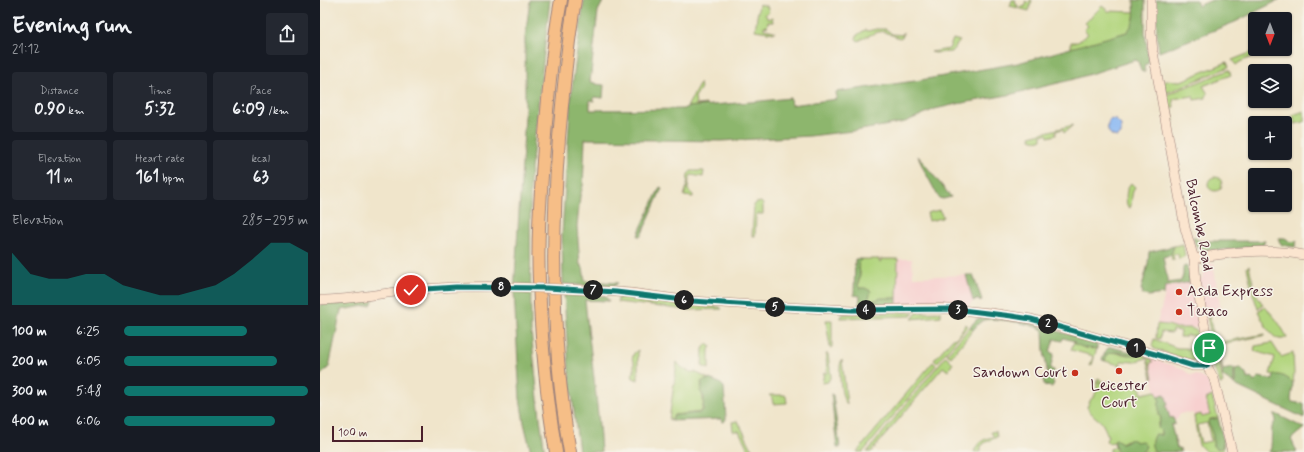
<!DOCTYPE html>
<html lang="en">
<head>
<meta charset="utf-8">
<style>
	body { margin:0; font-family:Mynerve,sans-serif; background:#242831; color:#f1f3f6; height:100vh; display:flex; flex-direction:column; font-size:15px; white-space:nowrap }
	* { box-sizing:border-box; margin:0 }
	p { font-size:13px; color:#9ea1a6 }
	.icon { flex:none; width:22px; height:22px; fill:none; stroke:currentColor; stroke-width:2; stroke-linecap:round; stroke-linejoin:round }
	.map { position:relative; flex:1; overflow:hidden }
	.side { display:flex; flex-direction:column; background:#171b24; width:320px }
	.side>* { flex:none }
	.needle { width:26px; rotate:180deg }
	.fabs { position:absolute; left:928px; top:12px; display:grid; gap:8px }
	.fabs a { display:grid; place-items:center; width:44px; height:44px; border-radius:4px; background:#171b24; box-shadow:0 1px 3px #0004; font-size:20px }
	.scale { position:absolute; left:12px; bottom:10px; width:91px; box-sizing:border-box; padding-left:4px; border:2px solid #4a1f2b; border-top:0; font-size:11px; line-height:14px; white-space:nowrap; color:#4a1f2b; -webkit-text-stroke:3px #f7f3e8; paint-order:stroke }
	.pin { position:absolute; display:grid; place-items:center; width:34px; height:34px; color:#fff; margin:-17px; border:2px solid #fff; border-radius:50%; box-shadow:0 1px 4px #0007 }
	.km { position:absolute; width:20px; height:20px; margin:-10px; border-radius:50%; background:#222; color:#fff; font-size:11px; line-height:20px; text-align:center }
	.round { display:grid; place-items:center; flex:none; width:42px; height:42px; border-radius:4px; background:#242831 }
	.head { display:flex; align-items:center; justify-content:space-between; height:68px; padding:0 12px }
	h1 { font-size:22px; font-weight:800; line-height:30px }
	.figures { display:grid; grid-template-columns:repeat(3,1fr); gap:6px; height:68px; padding:4px 12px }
	.figures div { display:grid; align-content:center; border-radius:4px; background:#242831; text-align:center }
	.figures b { font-size:17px; font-weight:800 }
	.figures small { font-size:11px; font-weight:400 }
	.figures p { font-size:11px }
	.chart { height:112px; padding:8px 12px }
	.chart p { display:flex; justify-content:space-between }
	.chart svg { width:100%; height:72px; margin-top:4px; fill:#0f766e; opacity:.7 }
	ul { padding:0 12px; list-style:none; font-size:13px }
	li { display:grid; grid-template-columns:64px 48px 1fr; align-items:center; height:30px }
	li i { height:10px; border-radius:5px; background:#0f766e }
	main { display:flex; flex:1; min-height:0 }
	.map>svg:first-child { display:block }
</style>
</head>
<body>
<main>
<section class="side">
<div class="head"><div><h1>Evening run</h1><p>21:12</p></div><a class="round"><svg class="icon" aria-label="share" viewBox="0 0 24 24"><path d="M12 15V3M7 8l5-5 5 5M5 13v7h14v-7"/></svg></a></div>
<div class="figures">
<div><p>Distance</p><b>0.90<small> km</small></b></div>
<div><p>Time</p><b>5:32</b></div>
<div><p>Pace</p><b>6:09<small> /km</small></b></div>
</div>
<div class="figures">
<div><p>Elevation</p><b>11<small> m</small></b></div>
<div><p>Heart rate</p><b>161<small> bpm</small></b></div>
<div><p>kcal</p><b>63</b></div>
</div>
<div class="chart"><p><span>Elevation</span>285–295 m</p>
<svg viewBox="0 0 160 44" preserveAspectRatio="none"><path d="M0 44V12L10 25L20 28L30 28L40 25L50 25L60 32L70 35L80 38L90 38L100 35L110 32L120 25L130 16L140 6L150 6L160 12V44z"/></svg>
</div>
<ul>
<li><b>100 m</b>6:25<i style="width:67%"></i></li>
<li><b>200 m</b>6:05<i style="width:83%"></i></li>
<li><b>300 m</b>5:48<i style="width:100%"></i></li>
<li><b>400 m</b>6:06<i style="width:82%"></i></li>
</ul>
</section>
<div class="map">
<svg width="984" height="452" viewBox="0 0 984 452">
	<rect width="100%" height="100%" fill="#f7f3e8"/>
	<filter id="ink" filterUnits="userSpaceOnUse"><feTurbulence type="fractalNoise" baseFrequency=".025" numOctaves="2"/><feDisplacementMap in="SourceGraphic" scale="8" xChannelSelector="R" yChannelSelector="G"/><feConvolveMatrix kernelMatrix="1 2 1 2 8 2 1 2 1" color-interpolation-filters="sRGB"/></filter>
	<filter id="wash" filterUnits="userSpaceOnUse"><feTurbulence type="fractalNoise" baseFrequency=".012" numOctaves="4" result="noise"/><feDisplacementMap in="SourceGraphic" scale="16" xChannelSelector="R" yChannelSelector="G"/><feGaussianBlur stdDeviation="0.9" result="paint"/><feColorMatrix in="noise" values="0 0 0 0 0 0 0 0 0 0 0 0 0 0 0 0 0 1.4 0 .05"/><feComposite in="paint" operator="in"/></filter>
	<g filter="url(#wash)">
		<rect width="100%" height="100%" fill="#f0e5cb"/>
		<!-- built -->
		<path fill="#f7d0cf" d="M578 259H592L593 277 646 275 653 301 649 307 577 305Z
			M895 263 894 269 901 311 887 314 884 326 871 328H857L837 324 844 298 845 287 876 281 882 278 887 264Z
			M827 357 861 368 871 375H877L887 380 889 385 898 418 875 421 873 413 868 414 867 412 860 414 858 417V419L854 420 853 417 850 418 846 405 848 404 845 394 837 396Z"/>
		<!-- green -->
		<path fill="#b2d57e" stroke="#7e7a54" d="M692 0H696L695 4 698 5 697 7 701 8 702 6 705 7 706 3 705 1 709 3 710 0H712L709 11 690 6Z
			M439 4 447 6 449 12 445 14 448 19 452 17 453 22H448L447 27 444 26V29L454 31V33L435 30Z
			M782 6 788 11 815 12 813 24 807 32 751 49V42H758L768 34 764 29 768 26 765 23Z
			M556 29H566L572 34 582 35 583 32V36L580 38C575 37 570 34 565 32 556 30 546 38 538 41L536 39 537 35 545 30 548 31Z
			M633 39 640 41 631 52 615 53 611 52 629 49Z
			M940 49H946L945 51 920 62 916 65 912 60Z
			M907 62 909 67 846 93 844 80 861 81Z
			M909 70 911 75 883 86 888 94 886 96V98L874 100 873 96 853 99 854 107 852 108 854 121 852 120 846 95Z
			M380 83 381 88 375 97 376 105 386 104V105L367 107Z
			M984 111V122L975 124 973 115Z
			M753 125 744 133 743 129 736 131V135L728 137 727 134 722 135V139C718 141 715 141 711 139L710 136Z
			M371 171H384L383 177 371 175 369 180 368 190 373 195V197L364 196 367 186 368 174Z
			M888 184a7 7 0 1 1 14 0a7 7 0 1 1-14 0Z
			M811 183 815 187C810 195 813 203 810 208L807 206C806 197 805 190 811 183Z
			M441 202 443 204V214H436L435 236H432L434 205 436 203Z
			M619 210 623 216 622 218 609 221 607 213Z
			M863 244 865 256 859 259 858 254H853L854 260H852L851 255 854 246Z
			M542 259H559V262H561V259H578L577 298 553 300 547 303 538 286 540 273 538 263Z
			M929 266 935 292 943 305 938 309 932 291 927 267Z
			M299 297 400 307 402 309 368 310 297 302Z
			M945 307C955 317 960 324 967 337 954 347 943 321 938 311Z
			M594 312 591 316 520 318 523 314Z
			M621 312V316L592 319 597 313Z
			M887 314 890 319 903 383 901 385 894 368V354Z
			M506 320H512V347L510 348Z
			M646 324 648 326 645 329 617 363 614 360 632 339 636 338Z
			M837 324 848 325 857 328H871L880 333 882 351 880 357 874 360 871 361 835 349 832 346 834 339 857 348H866V349L876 350 877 341H875V336L866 335 865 337H860L861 331 852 330V333L841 332 840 339 836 338Z
			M650 327 653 330 631 357 627 354Z
			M945 334 946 335 898 345 903 370H902L896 343Z
			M754 341C759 347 770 350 777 348L772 365 770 366 773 356 751 350Z
			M952 343 961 357 973 353 974 373 973 383C966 377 959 376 950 374L955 357 934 351 935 346Z
			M386 344H389V346H391L389 350V369L382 366 383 349Z
			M318 350V380L313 378 312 374 314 372V361L312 359 314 353Z
			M791 352 809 355 816 353 825 355 827 358H830L833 362 830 363 833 378H832L827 358 813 362 801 361 800 364 803 366 785 361 787 354Z
			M506 354H508L511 376 508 382 502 383 504 373H507Z
			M626 356 633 363 628 371 623 367 551 452H547Z
			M522 360 527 405C521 400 517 366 522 360Z
			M357 362 361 367 370 372H375L389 379 382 381C379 391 387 402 381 412L354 415 351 420H349Z
			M613 362 616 365 543 452H537Z
			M778 378 780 379 782 382 787 383 789 381 794 383V385L806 388 809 386 820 387 822 394 836 391 840 401 839 415 841 418 838 426 841 431V435L838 434 834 450 836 452H816H822L816 442 807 440 796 446 798 452H800H790V449L795 447 794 442 789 443 786 441 788 436C786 431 783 423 779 420 774 416 770 413 767 407L771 399 774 397C776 392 778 388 776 382L785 385 777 381Z
			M449 395H465L466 397 467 403 453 404 452 398Z
			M892 396 898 418 890 419C890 429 895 437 893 446L903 444V439L904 443 903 452H886L879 445 877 436 879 435 881 443 891 441 887 423 877 425 879 434 877 435 874 416 881 414 882 417 890 415 886 399Z
			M418 421 432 449V451H429L419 431H413L412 422Z
			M676 431 677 437 664 443V444L661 446V452H654C657 442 665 438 674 437L671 432Z"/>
		<!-- forest -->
		<path fill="#8db66d" stroke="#6c6a4c" d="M210 0H230L210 179 211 331 220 418 225 452H211L204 423 200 399 194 292 205 116V38Z
			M264 0H284L278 11 270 82 275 83V84L284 85 283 98 274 97V101L270 100V110L363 109 367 107 431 102 470 98 471 105 517 99 516 92 595 81 698 63 807 32C817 19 814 16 814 0H825V33L829 63 824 65 825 72H823L821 71 818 61 815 60 751 80 688 95 637 104 615 109 585 122 541 130 490 136 401 141 265 139 263 186 260 196 257 226 260 265 263 267 265 281 298 283 293 287 243 284 242 234 251 95Z
			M836 0H876L878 6 892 0H959L915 22 839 52 837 35Z
			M598 156 631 197 623 199 619 198 603 168Z
			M340 187 342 188 321 236H318L320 230Z
			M873 237H875L879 241H945L943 245C929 246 891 254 879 248 875 246 874 241 873 237Z
			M959 238H965L971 242 977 241 975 247 962 245 959 241Z
			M854 246 851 255 843 257 848 283 861 281 863 275V267L867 266 870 282 845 287 844 294 828 296 822 294 823 291 821 290 828 264 829 252Z
			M535 259H542L538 263 540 273 538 286 540 288H545L551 291 549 298 546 301 547 303 561 298H577V305L539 306 540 296 534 295Z
			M646 275H653L662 300 659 301 658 299 653 301Z
			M244 294 285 296 289 301 265 300C270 351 278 401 281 452H259L249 371Z
			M54 299 51 305 21 310 9 367 0 376V304Z
			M667 317 707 322 720 326 727 330 737 331 771 341 777 345V348C771 350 761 347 755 344L754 341 743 338 742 341 734 339 730 352 734 354 730 369 734 370 732 380 734 383 732 387 724 385 723 378 728 377 724 351 723 330C714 324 671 316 662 321 658 323 656 327 653 330L650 327 657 319Z
			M790 347 816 353 817 355C808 356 796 349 787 354L785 361 782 360 786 350Z
			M914 368V384L903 377 902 370Z
			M920 368 925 373 928 379 932 378 934 382 939 377 953 380 954 375C962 374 968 378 973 383L971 400 972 402 984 404V418L915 385V369Z
			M389 379 400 383 404 387 406 419 404 422H403L402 419 351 421 354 415 379 413 383 410 384 397 380 391 382 387 381 382Z
			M511 394 513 395 520 448H517Z
			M845 394 848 404 846 405 850 418 853 417 855 424 851 425 857 448H860L861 452H836C830 448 831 439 835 434L841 435V431L838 428 841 418 839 415C840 410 837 405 840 401L837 396Z
			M954 414H956L984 428 971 439 977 452H949L951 448 952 427 956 420Z
			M898 418 903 439 902 448 899 449 895 448 893 446V436L888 422 889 420Z
			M796 439 802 443C808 441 810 437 816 442L822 441 826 446 824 450 822 452H798L796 450V446L794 440Z"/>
		<!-- water -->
		<path fill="#88b7f3" stroke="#696b8f" d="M790 119 796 120 801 125V134L797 137C788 136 785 127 790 119Z"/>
	</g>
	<g filter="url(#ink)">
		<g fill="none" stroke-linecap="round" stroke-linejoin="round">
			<!-- secondary casing -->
			<g stroke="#9d827b" stroke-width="10">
				<path id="secondary" d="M831 0V32L833 52 865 228 874 259 876 281 889 349 887 366 894 379 912 452
					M874 259C911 251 947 248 984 255
					M267 290 311 293 372 301 464 307 533 310 617 308 671 313 711 319 835 354 873 366H887
					M0 300C31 300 61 293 92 290 126 287 160 286 193 287"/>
			</g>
			<!-- highway casing -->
			<g stroke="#9d827b" stroke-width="14">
				<path id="highway" d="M236 452C226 395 221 338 219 280 217 236 221 191 224 147 228 98 232 49 241 0
					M250 452C231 348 231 243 239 138 243 92 247 46 255 0"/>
			</g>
			<!-- secondary -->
			<use href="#secondary" stroke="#fbe5cf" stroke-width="9"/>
			<!-- highway -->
			<use href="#highway" stroke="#f6be87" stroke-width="12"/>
			<!-- secondary-bridge casing -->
			<g stroke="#9d827b" stroke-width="10" stroke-linecap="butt">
				<path id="secondary-bridge" d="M193 287 267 290"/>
			</g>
			<!-- secondary-bridge -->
			<use href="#secondary-bridge" stroke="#fbe5cf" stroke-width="9"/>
		</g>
	</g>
	<g fill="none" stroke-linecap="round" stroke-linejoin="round" filter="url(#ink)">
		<!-- route casing -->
		<g stroke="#fff" stroke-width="8">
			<path id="route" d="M91 290 136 287 227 288 296 292 372 301 464 307 533 310 634 309 692 316 711 319 835 354 873 366H887L889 357V348"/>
		</g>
		<!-- route -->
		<use href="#route" stroke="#0f766e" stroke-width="5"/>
	</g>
	<!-- markers -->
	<g fill="#c8321e" stroke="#f7f3e8" stroke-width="1.5">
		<circle cx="859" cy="292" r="4"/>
		<circle cx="859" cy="312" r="4"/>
		<circle cx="799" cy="371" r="4"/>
		<circle cx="755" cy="373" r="4"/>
	</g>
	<g text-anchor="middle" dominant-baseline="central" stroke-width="3" stroke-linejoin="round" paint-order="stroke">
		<!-- street labels -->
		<g font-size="15" fill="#4a1f2b" stroke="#f7f3e8">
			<text transform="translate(879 225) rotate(79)">Balcombe Road</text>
		</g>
		<!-- poi labels -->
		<g font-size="15" fill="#4a1f2b" stroke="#f7f3e8" text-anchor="start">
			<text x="867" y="292">Asda Express</text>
			<text x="867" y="312">Texaco</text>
			<text x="747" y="373" text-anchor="end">Sandown Court</text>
			<text x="799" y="386" text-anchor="middle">Leicester<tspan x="799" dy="17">Court</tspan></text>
		</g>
	</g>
</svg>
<div class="fabs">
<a><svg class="needle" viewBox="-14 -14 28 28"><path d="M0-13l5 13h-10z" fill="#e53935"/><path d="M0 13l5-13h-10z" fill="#9ea1a6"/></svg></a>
<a><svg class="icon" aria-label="layers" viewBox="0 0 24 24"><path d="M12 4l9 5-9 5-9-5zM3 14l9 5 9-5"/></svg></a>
<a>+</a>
<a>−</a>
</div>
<div class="scale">100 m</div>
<div class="pin" style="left:889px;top:348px;background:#1e9e55"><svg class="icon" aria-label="arrive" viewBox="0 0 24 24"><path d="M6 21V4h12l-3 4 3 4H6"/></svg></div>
<div class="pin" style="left:91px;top:290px;background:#d93025"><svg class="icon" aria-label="check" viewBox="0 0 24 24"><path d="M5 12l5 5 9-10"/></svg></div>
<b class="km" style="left:816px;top:348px">1</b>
<b class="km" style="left:728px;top:324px">2</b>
<b class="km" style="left:638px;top:310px">3</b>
<b class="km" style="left:546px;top:310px">4</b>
<b class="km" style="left:455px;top:307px">5</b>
<b class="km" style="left:364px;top:300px">6</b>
<b class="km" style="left:273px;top:290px">7</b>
<b class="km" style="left:181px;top:287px">8</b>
</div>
</main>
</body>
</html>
